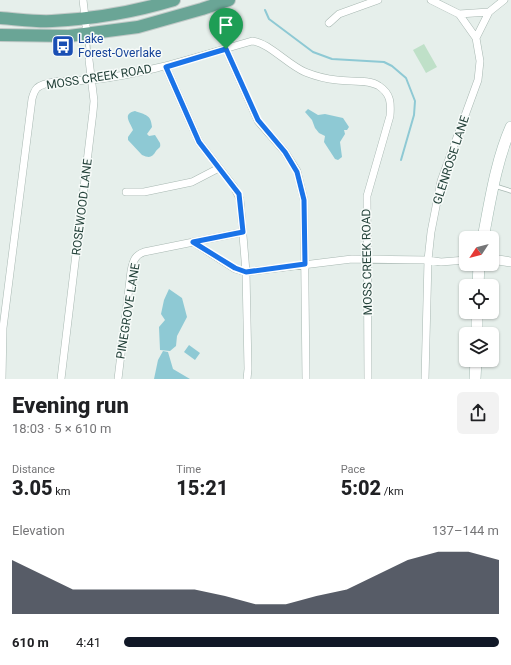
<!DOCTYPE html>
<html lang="en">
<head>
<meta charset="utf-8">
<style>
	body { margin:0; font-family:Roboto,sans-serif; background:#f2f2f2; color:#202124; height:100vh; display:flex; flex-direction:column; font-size:15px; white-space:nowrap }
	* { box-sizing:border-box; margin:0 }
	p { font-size:13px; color:#757577 }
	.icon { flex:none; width:22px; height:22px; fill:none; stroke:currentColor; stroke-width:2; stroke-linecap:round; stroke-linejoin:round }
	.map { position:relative; height:379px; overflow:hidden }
	.sheet { display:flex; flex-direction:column; background:#fff; flex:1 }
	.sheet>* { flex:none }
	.needle { width:26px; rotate:234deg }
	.controls { position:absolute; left:459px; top:231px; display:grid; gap:8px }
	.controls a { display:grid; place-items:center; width:40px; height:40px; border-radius:6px; background:#fff; box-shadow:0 1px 3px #0004; font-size:20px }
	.pin { position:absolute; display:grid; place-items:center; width:34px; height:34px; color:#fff; margin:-41px -17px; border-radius:50% 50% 50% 0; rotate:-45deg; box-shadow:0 0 4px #0007 }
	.pin .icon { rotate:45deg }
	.round { display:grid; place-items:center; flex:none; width:42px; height:42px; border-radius:6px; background:#f2f2f2 }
	.summary { display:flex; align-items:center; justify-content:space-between; height:68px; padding:0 12px }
	h1 { font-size:22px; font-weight:800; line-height:30px }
	.metrics { display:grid; grid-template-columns:repeat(3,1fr); gap:6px; height:68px; padding:4px 12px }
	.metrics div { display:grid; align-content:center }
	.metrics b { font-size:20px; font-weight:800 }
	.metrics small { font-size:11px; font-weight:400 }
	.metrics p { font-size:11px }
	.chart { height:112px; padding:8px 12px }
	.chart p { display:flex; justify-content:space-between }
	.chart svg { width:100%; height:72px; margin-top:4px; fill:#111827; opacity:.7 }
	ul { padding:0 12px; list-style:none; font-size:13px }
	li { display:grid; grid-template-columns:64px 48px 1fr; align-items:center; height:30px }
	li i { height:10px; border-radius:5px; background:#111827 }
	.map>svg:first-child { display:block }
</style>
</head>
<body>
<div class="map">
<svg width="511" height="379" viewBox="0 0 511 379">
	<rect width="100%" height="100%" fill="#e6efeb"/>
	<!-- green -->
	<path fill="#bfe0c8" d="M424 44 437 67 426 73 413 50Z"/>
	<!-- water -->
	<path fill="#8ec9d4" d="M308 109 318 115 325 114 343 118 349 127 347 130H344L345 134 340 142 342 157 338 160 335 159 324 142 325 136 319 133 315 128 312 120 305 112Z
		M135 111C145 115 151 114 152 127L147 134 149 136 155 135 160 143C161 148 159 147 156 151 152 158 149 158 142 155L128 140V137L133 130C130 122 122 114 135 111Z
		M169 289 182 298 187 317 177 336 176 346 170 351 160 350 159 327 165 320 161 314 164 300Z
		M189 345 200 353 195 360 184 352Z
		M163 351 168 352 173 369 190 379H154L158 360Z"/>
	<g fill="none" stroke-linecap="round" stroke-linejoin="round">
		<!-- stream -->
		<path stroke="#8ec9d4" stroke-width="2" d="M265 10 269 19 313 52 332 59 384 62 392 66 406 78 415 101 414 115 401 160"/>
		<!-- service casing -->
		<g stroke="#a8b8b2" stroke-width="5">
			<path id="service" d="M87 36 89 60
				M495 186 511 191"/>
		</g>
		<!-- minor casing -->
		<g stroke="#a8b8b2" stroke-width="8">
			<path id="minor" d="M83 0 87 34
				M431 0 459 14 476 38 489 12 459 14
				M489 12 504 0
				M329 23 339 14 378 0
				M226 49 258 121 285 152 297 171 304 200 306 379
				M166 67 199 142 234 187 240 199 246 272 248 369 247 379
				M126 192H144L192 182 219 168
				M193 242 235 269 246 272 352 259 428 260 441 262 466 260
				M2 379 3 328 32 99C33 95 34 91 37 88 47 79 78 81 91 80 147 74 199 56 252 41 268 42 288 65 305 72 315 76 326 79 337 80 350 82 369 79 379 86 391 94 391 103 390 116L367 196 368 379
				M61 379 93 112 94 101 89 60
				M118 379 131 271C133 261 135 255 144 252L243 232
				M425 379 428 260 431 232 441 181 478 80 480 61 476 38"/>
		</g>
		<!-- tertiary casing -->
		<g stroke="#a8b8b2" stroke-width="10">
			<path id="tertiary" d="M492 259 511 262"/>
		</g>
		<!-- secondary casing -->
		<g stroke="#a4bbb3" stroke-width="12">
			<path id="secondary" d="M483 238C490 202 496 161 511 127
				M478 286 479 264
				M477 334V312
				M475 379 476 360"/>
		</g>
		<!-- primary casing -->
		<g stroke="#c2cac8" stroke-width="14">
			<path id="primary" d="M0 18C17 19 35 22 52 21 93 19 134 12 174 0
				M0 35 69 36 138 27 202 9 229 0"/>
		</g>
		<!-- service -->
		<use href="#service" stroke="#fff" stroke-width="3.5"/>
		<!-- minor -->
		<use href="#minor" stroke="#fff" stroke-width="7"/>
		<!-- tertiary -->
		<use href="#tertiary" stroke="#fff" stroke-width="9"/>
		<!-- secondary -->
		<use href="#secondary" stroke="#fff" stroke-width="11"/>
		<!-- primary -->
		<use href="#primary" stroke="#6aa596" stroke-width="12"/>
	</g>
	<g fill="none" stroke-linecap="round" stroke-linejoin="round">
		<!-- route casing -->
		<g stroke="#fff" stroke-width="8">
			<path id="route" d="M226 49 258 120 285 152 297 172 304 200 305 264 246 272 235 268 193 242 243 232 239 194 199 142 166 67Z"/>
		</g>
		<!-- route -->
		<use href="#route" stroke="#1a73e8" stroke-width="5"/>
	</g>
	<!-- icons -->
	<defs>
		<g id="bus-square" transform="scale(1.15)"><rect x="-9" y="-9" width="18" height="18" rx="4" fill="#1a4fb4" stroke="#f7fbf9"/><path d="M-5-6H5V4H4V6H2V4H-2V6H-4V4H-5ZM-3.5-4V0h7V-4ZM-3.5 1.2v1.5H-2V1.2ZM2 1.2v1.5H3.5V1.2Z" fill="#fff"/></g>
	</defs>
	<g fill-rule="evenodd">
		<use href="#bus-square" x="63" y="46"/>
	</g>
	<g text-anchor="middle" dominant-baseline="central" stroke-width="3" stroke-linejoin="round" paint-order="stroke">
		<!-- transit labels -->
		<g font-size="12" fill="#164399" stroke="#f7fbf9" text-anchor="start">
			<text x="78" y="39">Lake<tspan x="78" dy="14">Forest-Overlake</tspan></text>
		</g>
		<!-- street labels -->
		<g font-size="12" fill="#24423a" stroke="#f7fbf9">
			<text transform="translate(99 77) rotate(-9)">MOSS CREEK ROAD</text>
			<text transform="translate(451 160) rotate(-72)">GLENROSE LANE</text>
			<text transform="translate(82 207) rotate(-83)">ROSEWOOD LANE</text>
			<text transform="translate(367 262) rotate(-91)">MOSS CREEK ROAD</text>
			<text transform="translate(128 311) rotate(-81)">PINEGROVE LANE</text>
		</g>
	</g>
</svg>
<div class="controls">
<a><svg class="needle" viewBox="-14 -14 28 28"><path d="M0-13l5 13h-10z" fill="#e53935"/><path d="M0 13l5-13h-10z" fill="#757577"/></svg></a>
<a><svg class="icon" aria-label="locate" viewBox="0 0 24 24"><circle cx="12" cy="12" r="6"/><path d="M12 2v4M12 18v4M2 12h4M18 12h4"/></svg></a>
<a><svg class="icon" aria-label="layers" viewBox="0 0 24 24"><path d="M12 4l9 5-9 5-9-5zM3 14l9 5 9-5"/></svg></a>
</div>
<div class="pin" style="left:226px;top:49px;background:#1e9e55"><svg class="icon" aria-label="arrive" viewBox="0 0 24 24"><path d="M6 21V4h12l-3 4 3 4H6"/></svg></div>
</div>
<section class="sheet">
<div class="summary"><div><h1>Evening run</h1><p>18:03 · 5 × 610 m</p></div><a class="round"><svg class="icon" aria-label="share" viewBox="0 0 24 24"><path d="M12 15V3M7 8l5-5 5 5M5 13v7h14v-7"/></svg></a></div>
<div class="metrics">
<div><p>Distance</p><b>3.05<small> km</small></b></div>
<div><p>Time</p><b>15:21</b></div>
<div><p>Pace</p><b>5:02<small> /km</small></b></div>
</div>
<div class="chart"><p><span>Elevation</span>137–144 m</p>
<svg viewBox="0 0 160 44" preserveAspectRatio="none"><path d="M0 44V11L10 20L20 29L30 29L40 29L50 29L60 29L70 33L80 38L90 38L100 33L110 29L120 20L130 11L140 6L150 6L160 11V44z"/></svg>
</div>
<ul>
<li><b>610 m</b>4:41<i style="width:100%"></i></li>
</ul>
</section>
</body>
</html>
